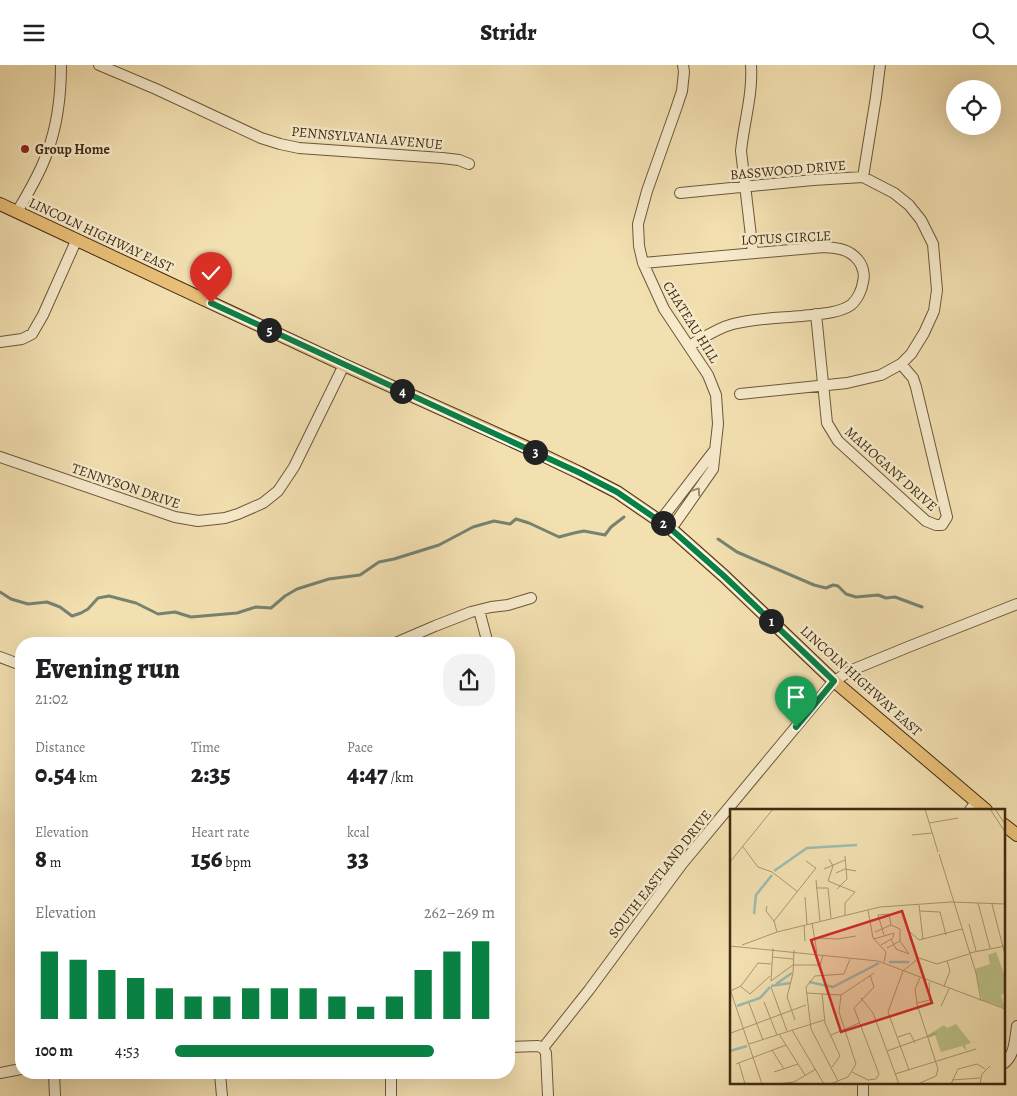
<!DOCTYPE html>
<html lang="en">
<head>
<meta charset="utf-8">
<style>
	body { margin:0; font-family:Alegreya,serif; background:#f2f2f2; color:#202124; height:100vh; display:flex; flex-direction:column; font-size:19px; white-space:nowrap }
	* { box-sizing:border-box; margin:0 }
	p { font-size:16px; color:#757577 }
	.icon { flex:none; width:28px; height:28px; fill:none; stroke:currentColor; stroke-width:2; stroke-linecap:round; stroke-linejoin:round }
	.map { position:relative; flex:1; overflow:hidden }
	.panel { position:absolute; left:15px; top:572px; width:500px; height:442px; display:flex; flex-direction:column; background:#fff; border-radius:20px; box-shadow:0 5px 20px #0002 }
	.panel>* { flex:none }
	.buttons { position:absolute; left:946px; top:15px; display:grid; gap:10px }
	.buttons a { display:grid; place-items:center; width:55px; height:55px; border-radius:50%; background:#fff; box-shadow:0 5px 20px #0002; font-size:25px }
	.pin { position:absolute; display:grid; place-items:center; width:42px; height:42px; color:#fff; margin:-51px -21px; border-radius:50% 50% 50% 0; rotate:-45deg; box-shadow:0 0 5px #0007 }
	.pin .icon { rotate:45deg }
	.km { position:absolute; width:25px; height:25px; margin:-12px; border-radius:50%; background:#222; color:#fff; font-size:14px; line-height:25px; text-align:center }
	.round { display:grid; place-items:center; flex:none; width:52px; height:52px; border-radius:20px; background:#f2f2f2 }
	.overview { display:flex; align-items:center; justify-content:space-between; height:85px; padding:0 20px }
	h1 { font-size:28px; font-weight:800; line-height:38px }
	.figures { display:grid; grid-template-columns:repeat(3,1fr); gap:8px; height:85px; padding:5px 20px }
	.figures div { display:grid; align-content:center }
	.figures b { font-size:25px; font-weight:800 }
	.figures small { font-size:14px; font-weight:400 }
	.figures p { font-size:14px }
	.chart { height:140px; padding:10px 20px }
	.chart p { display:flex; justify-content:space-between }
	.chart svg { width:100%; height:90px; margin-top:5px; stroke:#0b8043; stroke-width:6 }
	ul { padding:0 20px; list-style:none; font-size:16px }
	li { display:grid; grid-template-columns:80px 60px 1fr; align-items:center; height:38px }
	li i { height:12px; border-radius:6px; background:#0b8043 }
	header { display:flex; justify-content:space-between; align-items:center; height:65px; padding:0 20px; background:#fff; font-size:22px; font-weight:800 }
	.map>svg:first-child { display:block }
</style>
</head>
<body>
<header><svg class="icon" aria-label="menu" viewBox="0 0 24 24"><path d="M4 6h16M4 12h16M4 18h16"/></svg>Stridr<svg class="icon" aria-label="search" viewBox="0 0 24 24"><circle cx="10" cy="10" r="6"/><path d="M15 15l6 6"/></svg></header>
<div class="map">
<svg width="1017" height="1031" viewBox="0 0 1017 1031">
	<rect width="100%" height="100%" fill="#f3e0b1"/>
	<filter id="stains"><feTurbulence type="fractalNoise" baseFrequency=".004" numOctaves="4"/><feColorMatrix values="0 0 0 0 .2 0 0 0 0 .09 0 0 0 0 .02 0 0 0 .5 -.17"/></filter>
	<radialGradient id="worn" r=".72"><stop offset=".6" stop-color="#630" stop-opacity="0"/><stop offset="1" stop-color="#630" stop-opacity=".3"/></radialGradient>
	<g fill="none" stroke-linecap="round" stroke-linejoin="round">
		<!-- stream -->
		<path stroke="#768371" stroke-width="3" d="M718 474 737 487 814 520 826 523 833 520 838 521 846 529 856 532 878 530 886 533 895 532 922 542
			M0 527 11 534 28 539 47 537 60 542 72 551 81 548 88 544 98 533 109 531 136 538 158 549 175 547 191 552 237 548 256 542 271 543 285 531 297 524 329 514 360 510 379 497 394 494 439 480 473 462 494 456 510 459 516 454 529 458 559 472 574 468 584 466 605 470 611 462 624 452"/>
		<!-- minor casing -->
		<g stroke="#6c583a" stroke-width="12">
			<path id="minor" d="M99 0 156 24 261 73 280 79 299 83 442 93 459 95 469 99
				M751 0C753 29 744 57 741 86L753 188
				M863 112 876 32 880 0
				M680 128 813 115 863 112 894 128 909 140 921 155 933 179 937 225 934 246 924 268 911 289 901 299 881 310 847 318 740 329
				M17 147C28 128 40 109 47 88 58 59 61 30 61 0
				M643 198 824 182C838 183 849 184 858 195 863 201 865 210 863 217 862 225 857 235 851 240 837 249 818 249 802 251 779 253 756 253 733 259 717 263 703 273 689 281
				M816 249 827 358 838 376 926 456 936 460H942L947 452 916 322 913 313 901 299
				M0 277 22 274 32 269 43 250 76 176
				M0 392 175 452 198 456 225 453 238 449 263 438 278 426 294 402 344 300
				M660 456 714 386
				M671 464 713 404 718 359 716 330 708 310 664 244 643 198 639 181 638 159 647 126 676 44 682 26 684 7 683 0
				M479 545 488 579
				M393 579 435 561 471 547 491 542 508 540 531 533
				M0 592 21 600
				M970 745 976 737
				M509 982 538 981 543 983
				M543 983 589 925 682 799 834 616 852 605 908 582 1017 539
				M543 983 546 988 548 1031
				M1003 999C1015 991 1015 974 1017 961
				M0 1008 21 1004
				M54 1009 55 1031
				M220 1009 222 1031
				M391 1009V1031
				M863 1031V1017"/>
		</g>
		<!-- major casing -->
		<g stroke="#3f2b12" stroke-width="14">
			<path id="major" d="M0 139 344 300 528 383 580 408 617 427 671 464 724 511 834 616 986 745
				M1003 759 1017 770"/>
		</g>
		<!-- minor -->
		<use href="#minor" stroke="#f7ebcc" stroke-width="10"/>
		<!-- major -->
		<use href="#major" stroke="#eac078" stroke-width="12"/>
	</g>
	<!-- one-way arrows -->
	<defs><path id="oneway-chevron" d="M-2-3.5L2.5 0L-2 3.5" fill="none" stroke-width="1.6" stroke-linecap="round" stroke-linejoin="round" transform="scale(1.25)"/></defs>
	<use stroke="#9b8b6f" href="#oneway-chevron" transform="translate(697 426) rotate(-56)"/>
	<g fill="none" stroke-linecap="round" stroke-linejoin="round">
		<!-- route casing -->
		<g stroke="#fff" stroke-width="10">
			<path id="route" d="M211 238 580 408 617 427 671 464 724 511 834 616 796 662"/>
		</g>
		<!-- route -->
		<use href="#route" stroke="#0b8043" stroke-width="6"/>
	</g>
	<!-- markers -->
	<circle fill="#8f2418" stroke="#f7ebcc" stroke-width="2" cx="25" cy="84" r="5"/>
	<g text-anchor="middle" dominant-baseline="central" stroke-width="5" stroke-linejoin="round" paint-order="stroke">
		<!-- street labels -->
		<g font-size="14" fill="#3f2b12" stroke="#f7ebcc">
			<text transform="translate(367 73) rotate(5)">PENNSYLVANIA AVENUE</text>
			<text transform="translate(788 105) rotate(-5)">BASSWOOD DRIVE</text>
			<text transform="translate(101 170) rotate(25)">LINCOLN HIGHWAY EAST</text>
			<text transform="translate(786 173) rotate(-3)">LOTUS CIRCLE</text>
			<text transform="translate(691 257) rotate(58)">CHATEAU HILL</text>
			<text transform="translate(891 404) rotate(42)">MAHOGANY DRIVE</text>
			<text transform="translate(126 421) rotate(19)">TENNYSON DRIVE</text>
			<text transform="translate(861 616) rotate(42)">LINCOLN HIGHWAY EAST</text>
			<text transform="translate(660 809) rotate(-52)">SOUTH EASTLAND DRIVE</text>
		</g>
		<!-- poi labels -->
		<g font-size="14" font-weight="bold" fill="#3f2b12" stroke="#f7ebcc" text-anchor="start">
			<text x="35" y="84">Group Home</text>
		</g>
	</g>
	<!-- overview -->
	<g transform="translate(730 744)">
		<rect width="275" height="275" fill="#f3e0b1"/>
		<path d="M266 143 275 167V184L271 186 275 199 252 191 245 160 260 155 258 146ZM226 215 241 234 235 236 237 242 232 237 211 243 205 226 199 229 198 226 214 216 217 219Z" fill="#bcc28a"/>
		<path fill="none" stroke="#9bbdb0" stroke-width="2.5" d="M44 62 77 39 127 36M24 105 26 86 42 66M159 153H179M79 173 103 178 149 154M46 175 62 164M41 177 60 174M7 197 30 189 40 178M0 242 17 237"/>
		<path fill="none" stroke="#ab9871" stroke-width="1" d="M195 0 208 43M260 0 275 23M265 0 275 15M199 14 228 9M182 26 202 24M13 38 28 58 42 63 68 83M209 45 246 164 251 192M99 50 103 57 98 72 125 83 115 94V106M0 53 43 0M94 60 115 51M106 64 115 60 126 62M86 71 90 112M86 79H98L101 109M107 80 117 70 115 47M75 88 77 115M248 94 260 139M262 95 275 146M189 96 193 130M37 97 36 102 44 112M138 101 143 129 156 143 154 153M190 102 210 103 216 126M82 114 87 144M239 115 246 142M74 116 75 132M47 123 44 112 86 59 76 52M145 123 161 116 170 120V132L157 139M180 123 189 131 232 120M154 126 148 106 159 105 161 116M86 129 108 130 126 127M144 130 164 124 163 129 151 136M161 130 166 140 179 145 170 132M12 136 47 123 150 98 221 93 275 95M0 137 148 152 275 200M43 139 41 172 63 156H90L93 146M64 141 63 164 57 188 65 211M239 144 275 137M42 148 63 150M190 169 185 180 187 195 208 260 206 267 190 274M10 177 20 185 40 167M214 177 220 162 217 152M41 178 57 222M0 180 32 275M0 182 11 177 28 154 41 155M76 184 111 186M92 184 95 214 110 247 102 258M131 189 143 204 169 275M34 193 47 226M19 194 33 231M187 194 200 191 199 173M211 197 219 180M62 221 94 275M1 224 76 196M49 225 75 266M101 226 129 214M168 228 180 224 185 234M19 235 94 211M42 241 54 260M157 242 207 224M9 254 15 275M6 255 56 236M179 261 158 203 173 162 189 149 207 155 239 145M44 263 68 255M122 263 138 271 146 270 149 265 124 199 144 178 140 166M165 265 246 240M222 271 250 269M108 272 81 220 76 178 85 167 114 165 120 150M47 275 64 273 86 260M100 275 118 268 126 255 109 203 111 186 144 164M221 275 228 260 247 255 255 260M250 275 252 265 260 257"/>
		<path fill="#d62828" fill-opacity="0.15" stroke="#d62828" stroke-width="2.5" d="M172 102 202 194 111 223 81 131Z"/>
		<rect width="275" height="275" fill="none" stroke="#3f2b12" stroke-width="2.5"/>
	</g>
	<rect width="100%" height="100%" filter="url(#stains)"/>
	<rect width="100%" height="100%" fill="url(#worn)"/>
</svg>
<div class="buttons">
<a><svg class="icon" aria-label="locate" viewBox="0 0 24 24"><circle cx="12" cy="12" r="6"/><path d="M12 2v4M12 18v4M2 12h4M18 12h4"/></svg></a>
</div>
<div class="pin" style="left:796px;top:662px;background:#1e9e55"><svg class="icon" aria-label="arrive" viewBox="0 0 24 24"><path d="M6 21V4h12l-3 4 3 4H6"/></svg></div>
<div class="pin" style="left:211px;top:238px;background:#d93025"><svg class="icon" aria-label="check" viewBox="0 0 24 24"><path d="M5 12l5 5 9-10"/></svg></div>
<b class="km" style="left:771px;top:556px">1</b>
<b class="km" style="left:663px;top:458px">2</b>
<b class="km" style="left:535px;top:387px">3</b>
<b class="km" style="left:402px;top:326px">4</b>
<b class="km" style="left:269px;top:265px">5</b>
<section class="panel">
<div class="overview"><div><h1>Evening run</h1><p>21:02</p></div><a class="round"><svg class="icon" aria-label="share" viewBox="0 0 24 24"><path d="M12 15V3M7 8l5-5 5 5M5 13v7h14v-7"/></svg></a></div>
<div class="figures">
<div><p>Distance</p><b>0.54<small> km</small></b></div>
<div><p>Time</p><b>2:35</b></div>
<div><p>Pace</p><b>4:47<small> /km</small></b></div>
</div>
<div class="figures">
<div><p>Elevation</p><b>8<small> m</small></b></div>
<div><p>Heart rate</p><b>156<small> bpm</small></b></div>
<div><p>kcal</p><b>33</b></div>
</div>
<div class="chart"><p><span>Elevation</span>262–269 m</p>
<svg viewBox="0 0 160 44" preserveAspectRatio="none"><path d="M5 44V11M15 44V15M25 44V20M35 44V24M45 44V29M55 44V33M65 44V33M75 44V29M85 44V29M95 44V29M105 44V33M115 44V38M125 44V33M135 44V20M145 44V11M155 44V6"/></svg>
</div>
<ul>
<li><b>100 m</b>4:53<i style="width:81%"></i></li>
</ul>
</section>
</div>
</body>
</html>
